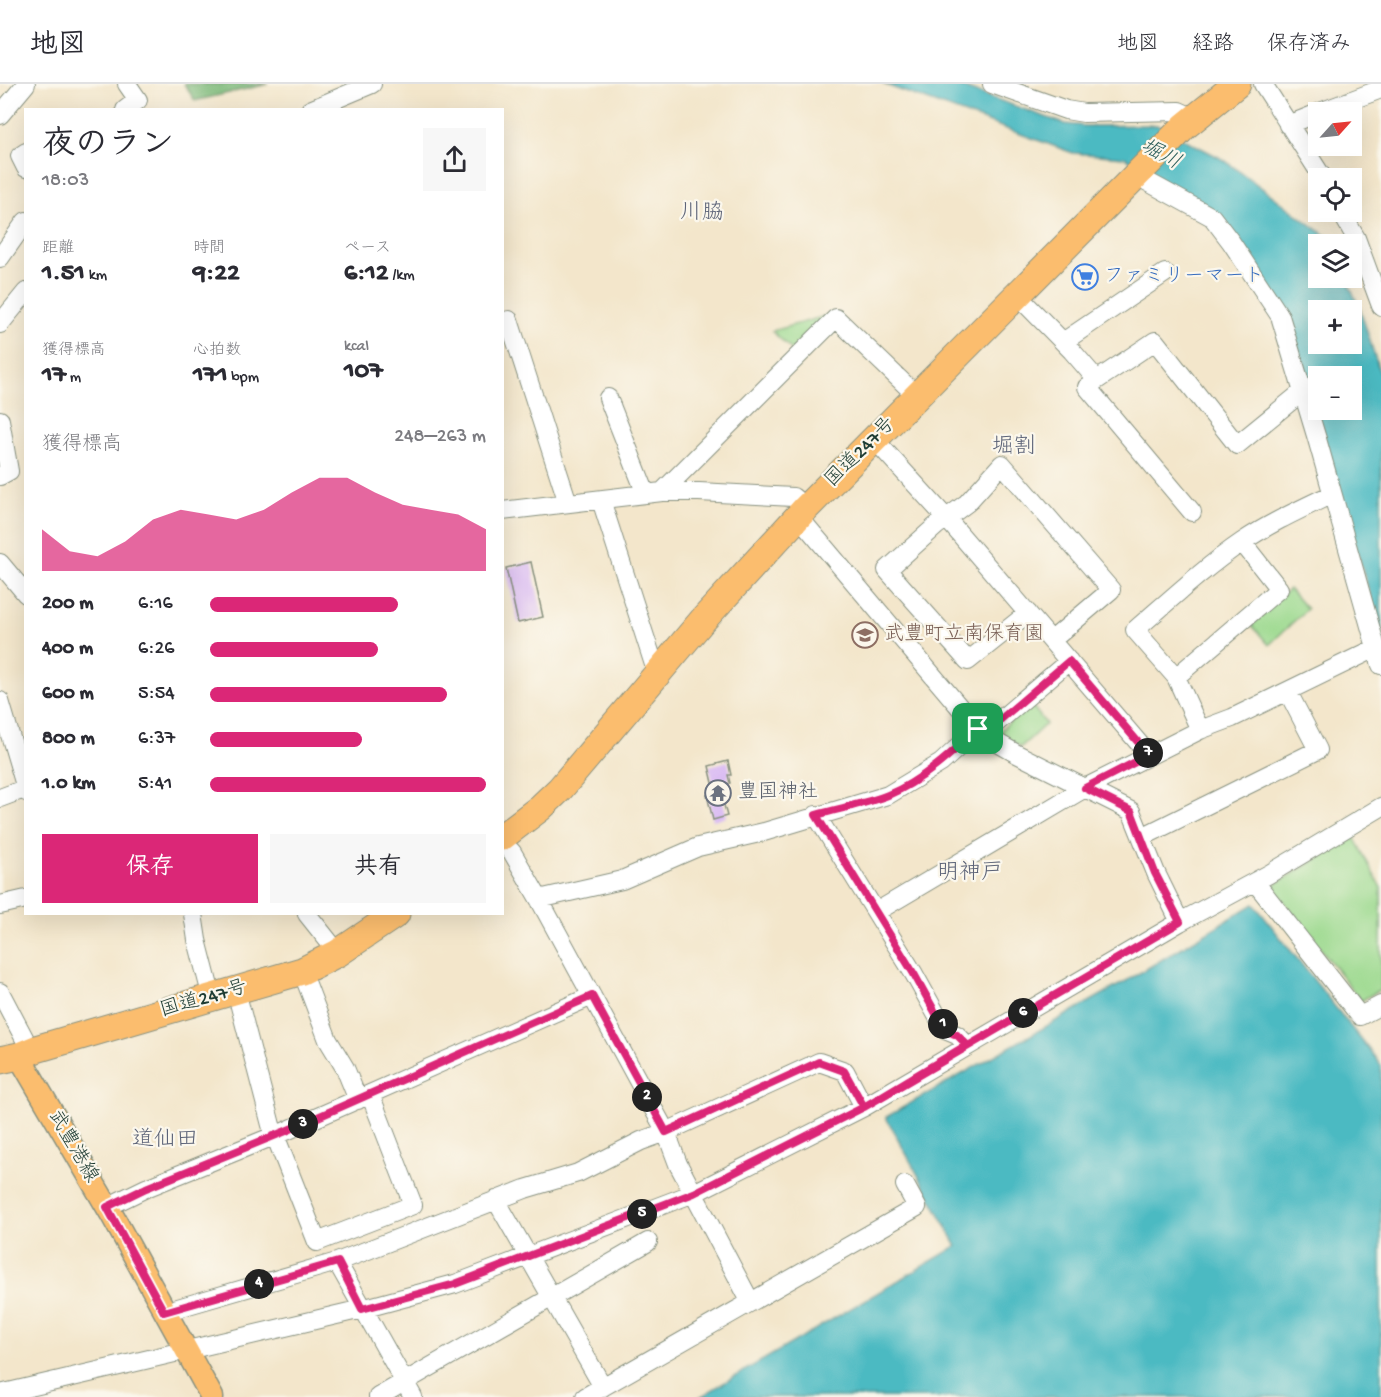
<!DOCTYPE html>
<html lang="ja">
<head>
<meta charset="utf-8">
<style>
	body { margin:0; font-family:"Gochi Hand","Klee One",sans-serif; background:#f7f7f7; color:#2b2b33; height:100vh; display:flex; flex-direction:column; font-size:22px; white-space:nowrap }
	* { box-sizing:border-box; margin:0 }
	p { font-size:20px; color:#7c7c81 }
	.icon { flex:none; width:33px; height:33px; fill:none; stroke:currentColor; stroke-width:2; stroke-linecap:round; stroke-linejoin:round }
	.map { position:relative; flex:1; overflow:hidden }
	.details { position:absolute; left:24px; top:24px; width:480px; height:807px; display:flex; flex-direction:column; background:#fff; border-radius:0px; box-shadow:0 6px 24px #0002 }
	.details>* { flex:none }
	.needle { width:39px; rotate:63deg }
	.buttons { position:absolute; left:1308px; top:18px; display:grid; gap:12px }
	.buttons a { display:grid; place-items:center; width:54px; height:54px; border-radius:0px; background:#fff; box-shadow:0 6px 24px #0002; font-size:30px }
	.pin { position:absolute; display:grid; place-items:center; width:51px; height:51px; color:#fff; margin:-26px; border-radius:12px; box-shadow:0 3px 9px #0006 }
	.km { position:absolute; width:30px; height:30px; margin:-15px; border-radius:50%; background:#222; color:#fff; font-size:16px; line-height:30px; text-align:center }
	.round { display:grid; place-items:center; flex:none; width:63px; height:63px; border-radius:0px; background:#f7f7f7 }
	.headline { display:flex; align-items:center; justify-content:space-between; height:102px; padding:0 18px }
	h1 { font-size:33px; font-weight:700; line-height:45px }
	.figures { display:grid; grid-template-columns:repeat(3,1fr); gap:9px; height:102px; padding:6px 18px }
	.figures div { display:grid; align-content:center }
	.figures b { font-size:26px; font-weight:700 }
	.figures small { font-size:16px; font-weight:400 }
	.figures p { font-size:16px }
	.chart { height:168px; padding:12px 18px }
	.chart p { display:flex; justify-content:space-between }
	.chart svg { width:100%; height:108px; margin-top:6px; fill:#db2777; opacity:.7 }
	.action { display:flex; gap:12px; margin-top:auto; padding:12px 18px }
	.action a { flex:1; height:69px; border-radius:0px; background:#db2777; color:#fff; font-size:24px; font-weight:700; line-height:69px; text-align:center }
	.action a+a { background:#f7f7f7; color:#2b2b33 }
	ul { padding:0 18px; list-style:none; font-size:20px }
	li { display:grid; grid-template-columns:96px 72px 1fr; align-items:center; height:45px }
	li i { height:15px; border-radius:8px; background:#db2777 }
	header { display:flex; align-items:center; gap:36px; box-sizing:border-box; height:84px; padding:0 30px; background:#fff; border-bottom:2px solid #e1e1e2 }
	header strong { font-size:28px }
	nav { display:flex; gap:33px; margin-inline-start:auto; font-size:21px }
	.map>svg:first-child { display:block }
</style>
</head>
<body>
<header>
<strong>地図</strong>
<nav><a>地図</a><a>経路</a><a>保存済み</a></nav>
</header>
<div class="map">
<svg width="1381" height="1313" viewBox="0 0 1381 1313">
	<rect width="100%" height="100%" fill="#fbf7ec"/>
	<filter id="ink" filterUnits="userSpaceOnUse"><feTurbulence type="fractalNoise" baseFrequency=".0167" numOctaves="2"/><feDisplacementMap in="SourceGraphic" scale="12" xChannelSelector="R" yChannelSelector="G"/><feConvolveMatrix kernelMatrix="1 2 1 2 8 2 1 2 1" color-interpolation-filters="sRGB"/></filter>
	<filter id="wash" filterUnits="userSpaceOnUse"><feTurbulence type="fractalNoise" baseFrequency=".008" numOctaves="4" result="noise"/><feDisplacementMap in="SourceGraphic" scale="24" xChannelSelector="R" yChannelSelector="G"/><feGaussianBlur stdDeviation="1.35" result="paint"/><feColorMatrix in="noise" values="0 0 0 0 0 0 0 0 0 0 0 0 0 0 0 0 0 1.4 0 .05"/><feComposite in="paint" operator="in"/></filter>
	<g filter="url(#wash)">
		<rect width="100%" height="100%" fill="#f3e6cb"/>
		<!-- green -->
		<path fill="#9bd98e" stroke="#5d8b61" stroke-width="1.5" d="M829 231 793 267 772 247Z
			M1289 505 1307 525 1269 561 1250 539Z
			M1030 619 1046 640 1021 663 1002 653 1000 647Z
			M1354 753 1381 804V905L1361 917 1272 802Z"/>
		<!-- forest -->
		<path fill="#7cb979" stroke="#4e7b56" stroke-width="1.5" d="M184 0H268L195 17Z"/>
		<!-- water -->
		<path fill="#4cbac2" stroke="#367c7b" stroke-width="1.5" fill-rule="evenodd" d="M883 0H954L1065 40 1086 42 1157 41 1224 76 1329 154 1332 160H1318V194H1346L1360 225 1381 292V549L1290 238 1220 136 1125 73 1073 69ZM1318 226H1352V260H1318ZM1318 292H1352V326H1318Z
			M1254 820 1381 981V1313H700L957 1162 886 1033 1128 896Z"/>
		<g id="blocks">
			<!-- building -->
			<path fill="#d1abf5" d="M531 478 543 533 518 539 506 484Z
				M728 677 731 691H728L730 699 714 703 709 682Z
				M720 707 727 732 713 736 707 711Z"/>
		</g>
	</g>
	<g filter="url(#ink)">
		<use href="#blocks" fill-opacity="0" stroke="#899280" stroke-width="1.5"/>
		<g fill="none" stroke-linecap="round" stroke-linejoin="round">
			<!-- minor casing -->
			<g stroke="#899280" stroke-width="20">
				<path id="minor" d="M992 0 1066 26 1084 29 1179 27 1194 34
					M1263 0 1323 94
					M125 26 138 16 127 0
					M310 26 372 0
					M1320 28 1381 5
					M0 31 26 0
					M1288 41 1318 29
					M26 68 20 72 26 84
					M1137 92 1212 133 1231 158 1280 232 1317 355 1381 581
					M1341 128 1356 154 1381 222
					M0 174 26 137
					M1018 212 1072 267 1097 296 1155 257 1237 361 1302 308
					M502 238 509 236 568 419
					M0 240 26 208
					M1063 258 1165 189
					M1097 296 1087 303 1192 428
					M608 314 646 410
					M0 336 9 387 0 392
					M874 355 947 435 1149 671
					M662 408 836 234 917 312
					M601 416 657 590
					M502 427 662 408H699L793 413 806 424
					M798 432 978 645 987 647 996 658 1017 670 1131 727 1156 789 1180 838
					M0 479 26 510
					M1028 529 968 577 887 486 936 442 967 419 1002 380 1111 506 1052 556
					M1176 593 1279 505 1242 458
					M0 617 24 698 26 708
					M1200 646 1176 593 1135 546C1170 516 1204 484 1242 458 1270 439 1301 425 1332 410
					M987 647 1069 577
					M0 714 24 705
					M816 731 914 890 945 946 957 951 967 961
					M1142 753 1318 666 1288 608
					M502 758 512 768 539 815 666 1048 678 1080 750 1217
					M1255 798 1360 932 1381 921
					M539 815 622 796 698 763 764 748 888 711 941 679 978 645
					M0 821 26 815
					M876 828 1085 704 1200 646 1232 634 1376 564
					M193 830 197 856 212 914
					M307 830 338 869
					M302 887 328 956 345 984 358 1016
					M236 907 271 1041 317 1158 413 1121 370 1010
					M0 908 31 967
					M496 1116 603 1303
					M107 1123 146 1104 286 1047 592 912
					M337 1178 413 1313
					M164 1228 337 1178 525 1105 578 1089 641 1057 666 1048 819 978 845 987 864 1023
					M0 1310 362 1225 455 1200 694 1109 864 1023 1180 838 1269 790 1381 723
					M378 1313 648 1158
					M585 1313 917 1123 905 1101"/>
			</g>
			<!-- major casing -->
			<g stroke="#899280" stroke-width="25">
				<path id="major" d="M19 972 112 1131 212 1313"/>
			</g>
			<!-- highway casing -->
			<g stroke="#899280" stroke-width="29">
				<path id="highway" d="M502 753 540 724 560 705 702 537 806 424 1185 42 1237 0
					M0 976 19 972 36 965 302 887 338 869 396 830"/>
			</g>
			<!-- minor -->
			<use href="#minor" stroke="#fff" stroke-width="18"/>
			<!-- major -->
			<use href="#major" stroke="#fbbd6e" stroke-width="22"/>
			<!-- highway -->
			<use href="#highway" stroke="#fbbd6e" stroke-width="27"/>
		</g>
	</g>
	<g fill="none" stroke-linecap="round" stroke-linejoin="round" filter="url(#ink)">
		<!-- route casing -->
		<g stroke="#fff" stroke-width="12">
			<path id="route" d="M978 645C951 670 922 697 888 711 865 720 840 724 816 731L914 890 945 946 957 951 967 961 864 1023 844 987 819 978 666 1048 592 912 286 1047 146 1104 107 1123 164 1228 338 1178 362 1225 455 1200 694 1109 864 1023 1180 838 1155 789 1131 727 1085 704 1149 671 1069 577 987 647 978 645"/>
		</g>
		<!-- route -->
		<use href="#route" stroke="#db2777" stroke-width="8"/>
	</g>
	<!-- icons -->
	<defs>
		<g id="supermarket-ring" transform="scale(1.35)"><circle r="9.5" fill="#fbf7ec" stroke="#3f7fe0" stroke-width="1.5"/><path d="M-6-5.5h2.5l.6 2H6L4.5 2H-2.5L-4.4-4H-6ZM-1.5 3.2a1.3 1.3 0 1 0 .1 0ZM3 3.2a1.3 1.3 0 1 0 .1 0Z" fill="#3f7fe0"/></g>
		<g id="school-ring" transform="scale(1.35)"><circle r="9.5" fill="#fbf7ec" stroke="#8d6e63" stroke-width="1.5"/><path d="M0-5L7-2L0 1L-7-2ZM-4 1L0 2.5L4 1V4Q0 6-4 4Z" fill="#8d6e63"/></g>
		<g id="temple-ring" transform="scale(1.35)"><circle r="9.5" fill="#fbf7ec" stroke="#6b7280" stroke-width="1.5"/><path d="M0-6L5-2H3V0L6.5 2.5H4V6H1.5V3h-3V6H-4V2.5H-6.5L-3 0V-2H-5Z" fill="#6b7280"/></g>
	</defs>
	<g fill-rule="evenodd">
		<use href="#supermarket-ring" x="1085" y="193"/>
		<use href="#school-ring" x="865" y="551"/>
		<use href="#temple-ring" x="718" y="709"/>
	</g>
	<g text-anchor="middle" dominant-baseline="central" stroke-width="4.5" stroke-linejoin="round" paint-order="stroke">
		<!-- shop labels -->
		<g font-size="20" fill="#366cbe" stroke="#fbf7ec" text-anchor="start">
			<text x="1104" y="193">ファミリーマート</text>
		</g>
		<!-- street labels -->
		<g font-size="20" fill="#1f3d34" stroke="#fbf7ec">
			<text transform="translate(861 369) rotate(-45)">国道247号</text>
			<text transform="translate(204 916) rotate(-16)">国道247号</text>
			<text transform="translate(72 1063) rotate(60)">武豊港線</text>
		</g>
		<!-- education labels -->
		<g font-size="20" fill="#785e54" stroke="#fbf7ec" text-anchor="start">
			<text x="884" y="551">武豊町立南保育園</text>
		</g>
		<!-- worship labels -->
		<g font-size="20" fill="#5b616d" stroke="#fbf7ec" text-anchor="start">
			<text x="738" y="709">豊国神社</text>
		</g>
		<!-- water labels -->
		<g font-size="21" font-style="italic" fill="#2a5c58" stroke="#fbf7ec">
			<text transform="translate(1160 72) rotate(28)">堀川</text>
		</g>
		<!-- quarter labels -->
		<g font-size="22" fill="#5d6478" stroke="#fbf7ec">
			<text x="702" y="130">川脇</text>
			<text x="1014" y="364">堀割</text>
			<text x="970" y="790">明神戸</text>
			<text x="165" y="1057">道仙田</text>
		</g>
	</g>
</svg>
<div class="buttons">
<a><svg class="needle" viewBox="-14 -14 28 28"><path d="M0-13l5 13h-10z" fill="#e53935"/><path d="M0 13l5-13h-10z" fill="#7c7c81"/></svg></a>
<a><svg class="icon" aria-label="locate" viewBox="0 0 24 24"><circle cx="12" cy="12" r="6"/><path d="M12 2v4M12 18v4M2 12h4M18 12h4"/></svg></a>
<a><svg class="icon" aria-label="layers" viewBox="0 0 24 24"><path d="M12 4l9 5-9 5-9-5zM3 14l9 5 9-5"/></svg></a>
<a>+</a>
<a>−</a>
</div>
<div class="pin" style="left:978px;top:645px;background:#1e9e55"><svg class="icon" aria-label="arrive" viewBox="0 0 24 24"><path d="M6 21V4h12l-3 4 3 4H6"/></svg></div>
<b class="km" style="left:943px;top:940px">1</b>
<b class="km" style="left:647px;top:1013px">2</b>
<b class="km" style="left:303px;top:1040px">3</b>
<b class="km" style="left:259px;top:1200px">4</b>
<b class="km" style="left:642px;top:1130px">5</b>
<b class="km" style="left:1023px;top:929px">6</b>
<b class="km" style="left:1148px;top:669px">7</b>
<section class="details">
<div class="headline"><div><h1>夜のラン</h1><p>18:03</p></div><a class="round"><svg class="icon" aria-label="share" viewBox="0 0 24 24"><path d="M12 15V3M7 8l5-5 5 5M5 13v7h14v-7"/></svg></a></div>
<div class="figures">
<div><p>距離</p><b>1.51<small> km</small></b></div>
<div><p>時間</p><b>9:22</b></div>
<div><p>ペース</p><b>6:12<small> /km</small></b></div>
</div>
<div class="figures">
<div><p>獲得標高</p><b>17<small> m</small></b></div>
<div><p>心拍数</p><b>171<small> bpm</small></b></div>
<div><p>kcal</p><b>107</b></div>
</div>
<div class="chart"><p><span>獲得標高</span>248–263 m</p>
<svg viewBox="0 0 160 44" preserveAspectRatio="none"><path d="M0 44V27L10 36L20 38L30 32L40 23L50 19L60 21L70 23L80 19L90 12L100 6L110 6L120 12L130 17L140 19L150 21L160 27V44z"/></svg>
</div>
<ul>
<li><b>200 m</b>6:16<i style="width:68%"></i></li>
<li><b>400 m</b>6:26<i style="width:61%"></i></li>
<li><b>600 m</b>5:54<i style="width:86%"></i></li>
<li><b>800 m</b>6:37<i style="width:55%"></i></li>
<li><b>1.0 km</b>5:41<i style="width:100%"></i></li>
</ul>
<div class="action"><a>保存</a><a>共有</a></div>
</section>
</div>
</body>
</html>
